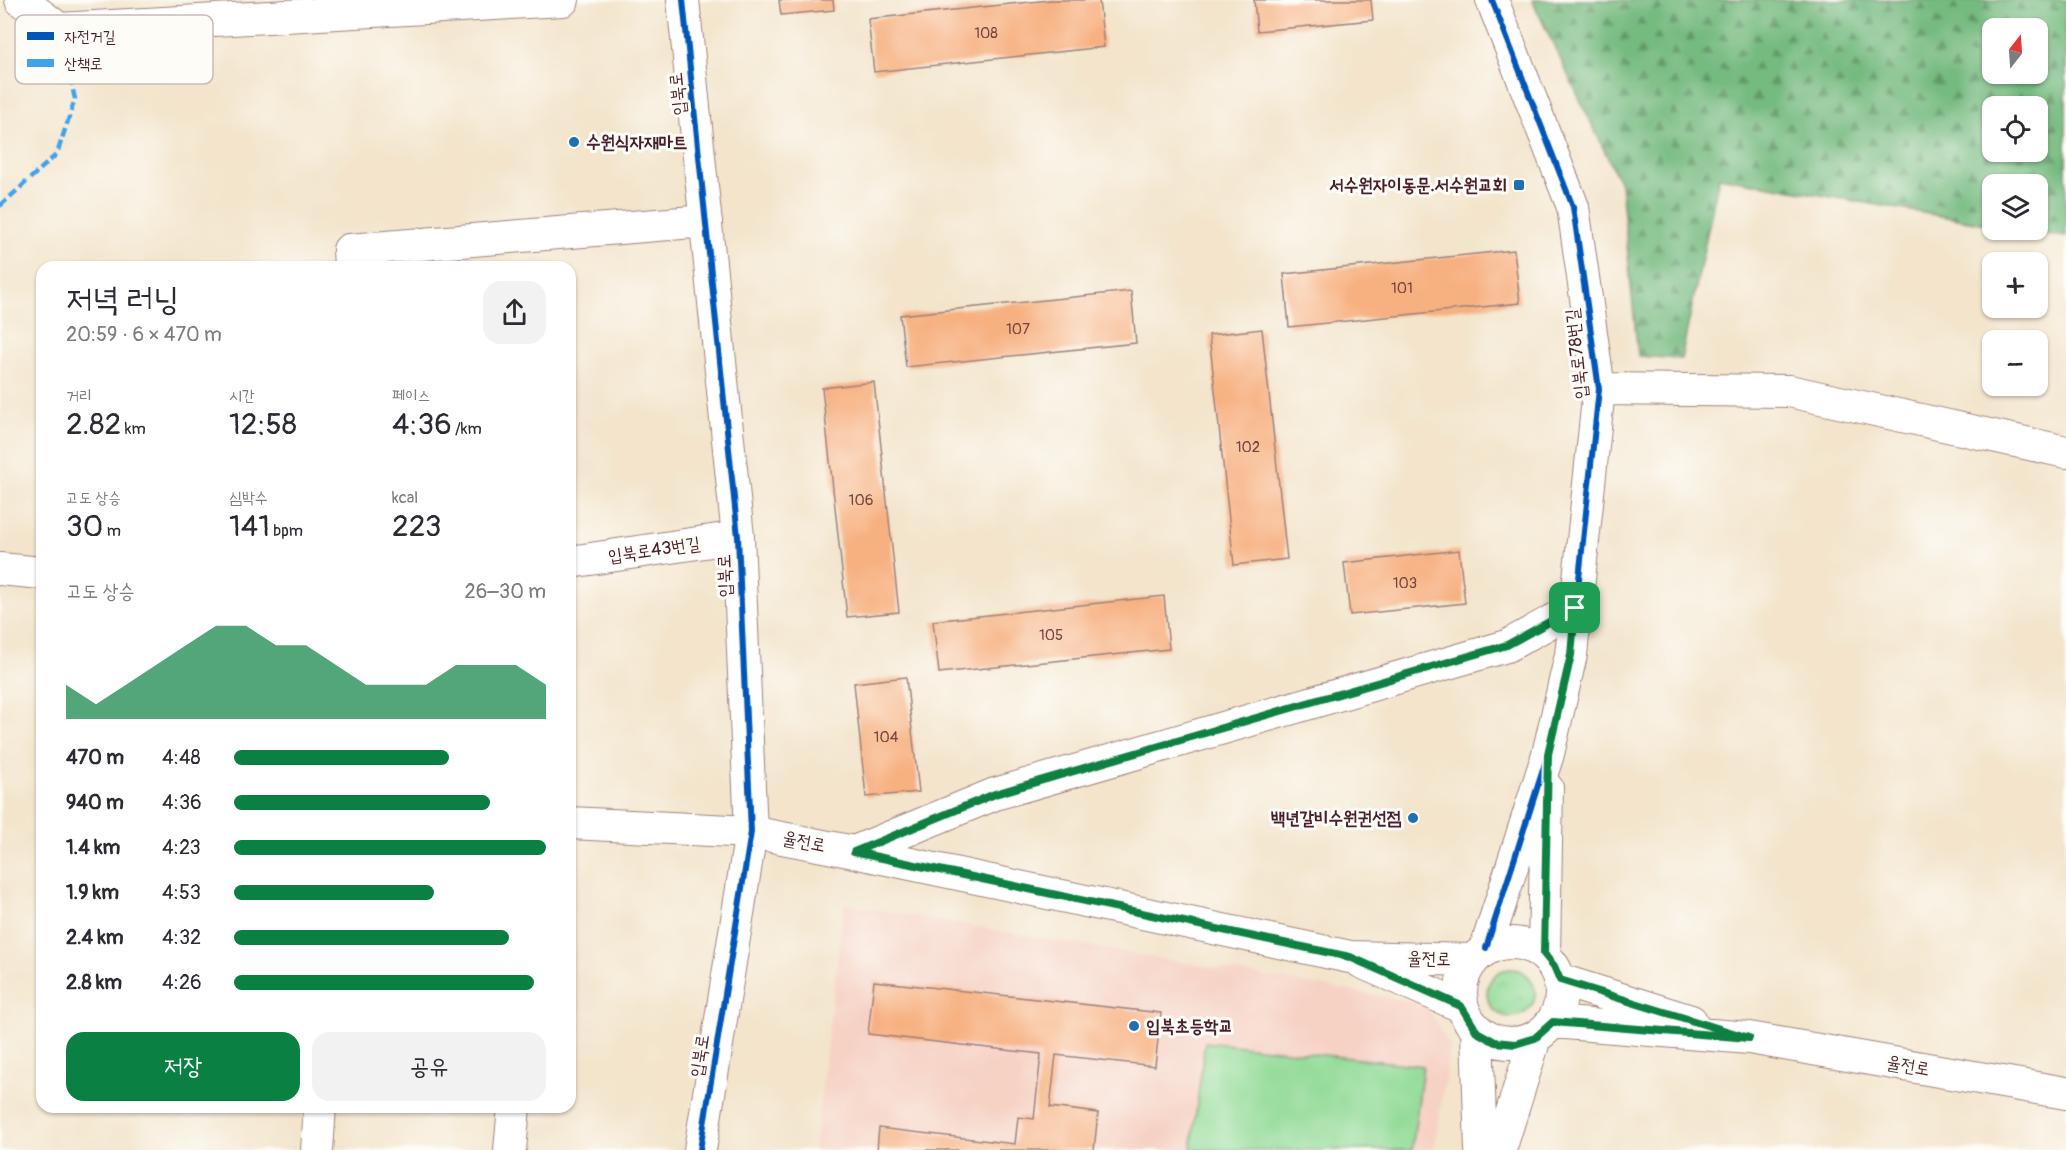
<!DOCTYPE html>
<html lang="ko">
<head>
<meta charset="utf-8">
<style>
	body { margin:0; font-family:Pangolin,"Poor Story",sans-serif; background:#f2f2f3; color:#2b2b33; height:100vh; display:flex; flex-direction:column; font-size:22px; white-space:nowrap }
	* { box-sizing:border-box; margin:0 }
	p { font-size:20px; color:#7c7c81 }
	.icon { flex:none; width:33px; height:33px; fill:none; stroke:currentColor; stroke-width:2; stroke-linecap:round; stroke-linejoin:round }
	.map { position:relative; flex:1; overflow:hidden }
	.panel { position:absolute; left:36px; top:261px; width:540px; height:852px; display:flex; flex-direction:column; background:#fff; border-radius:18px; box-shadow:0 2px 4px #0004 }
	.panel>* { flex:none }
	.needle { width:39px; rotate:17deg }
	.fabs { position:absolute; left:1982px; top:18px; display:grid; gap:12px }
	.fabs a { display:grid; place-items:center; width:66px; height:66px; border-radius:12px; background:#fff; box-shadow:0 2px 4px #0004; font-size:30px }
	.pin { position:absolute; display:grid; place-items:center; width:51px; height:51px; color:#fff; margin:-26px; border-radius:12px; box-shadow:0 3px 9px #0006 }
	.round { display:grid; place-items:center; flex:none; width:63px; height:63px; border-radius:18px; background:#f2f2f3 }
	.head { display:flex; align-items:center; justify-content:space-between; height:102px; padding:0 30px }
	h1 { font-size:33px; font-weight:600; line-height:45px }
	.figures { display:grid; grid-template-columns:repeat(3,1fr); gap:9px; height:102px; padding:6px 30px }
	.figures div { display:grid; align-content:center }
	.figures b { font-size:30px; font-weight:600 }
	.figures small { font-size:16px; font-weight:400 }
	.figures p { font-size:16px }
	.chart { height:168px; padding:12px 30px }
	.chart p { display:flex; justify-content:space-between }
	.chart svg { width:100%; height:108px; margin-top:6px; fill:#0b8043; opacity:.7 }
	.action { display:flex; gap:12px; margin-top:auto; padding:12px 30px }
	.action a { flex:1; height:69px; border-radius:18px; background:#0b8043; color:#fff; font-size:24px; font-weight:600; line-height:69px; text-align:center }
	.action a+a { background:#f2f2f3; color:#2b2b33 }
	ul { padding:0 30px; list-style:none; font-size:20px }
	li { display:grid; grid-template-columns:96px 72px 1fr; align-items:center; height:45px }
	li i { height:15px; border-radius:8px; background:#0b8043 }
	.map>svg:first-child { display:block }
</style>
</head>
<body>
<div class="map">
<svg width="2066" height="1150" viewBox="0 0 2066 1150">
	<defs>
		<pattern id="grass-tufts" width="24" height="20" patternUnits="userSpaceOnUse" patternTransform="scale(1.5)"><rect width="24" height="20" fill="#91da96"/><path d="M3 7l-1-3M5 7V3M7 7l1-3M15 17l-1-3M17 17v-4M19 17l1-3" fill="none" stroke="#7fbb81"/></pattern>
		<pattern id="forest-firs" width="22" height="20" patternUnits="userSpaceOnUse" patternTransform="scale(1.5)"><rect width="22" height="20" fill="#74ba7f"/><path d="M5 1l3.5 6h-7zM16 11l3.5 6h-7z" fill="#619768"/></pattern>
	</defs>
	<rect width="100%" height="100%" fill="#fdfcf7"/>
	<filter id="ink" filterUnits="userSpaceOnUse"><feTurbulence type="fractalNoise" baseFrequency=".0167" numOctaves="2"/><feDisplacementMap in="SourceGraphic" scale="12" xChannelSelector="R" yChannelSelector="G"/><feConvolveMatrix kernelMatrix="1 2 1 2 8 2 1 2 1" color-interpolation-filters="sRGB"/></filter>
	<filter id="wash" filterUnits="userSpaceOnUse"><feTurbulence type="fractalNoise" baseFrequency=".008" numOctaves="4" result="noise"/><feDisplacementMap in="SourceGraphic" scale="24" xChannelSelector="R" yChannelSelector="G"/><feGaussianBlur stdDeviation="1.35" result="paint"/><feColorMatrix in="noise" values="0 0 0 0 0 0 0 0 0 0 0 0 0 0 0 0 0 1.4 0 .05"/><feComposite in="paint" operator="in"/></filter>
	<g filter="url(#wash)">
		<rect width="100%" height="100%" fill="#f3e4cb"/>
		<!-- built -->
		<path fill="#f6d2c4" d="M844 904 1426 1004 1450 1047 1434 1150H814Z"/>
		<!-- grass -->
		<path fill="url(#grass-tufts)" stroke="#6e7c60" stroke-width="1.5" d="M1487 993a24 24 0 1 1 48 0a24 24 0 1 1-48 0Z"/>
		<!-- forest -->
		<path fill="url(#forest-firs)" stroke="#5f6c55" stroke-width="1.5" fill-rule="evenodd" d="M1532 0H2066V237L2020 230H2037V184H1992V225L1719 177 1681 359 1638 356 1621 185ZM1992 28H2037V74H1992ZM1992 106H2037V152H1992Z"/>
		<!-- pitch -->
		<path fill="#91da96" stroke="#6e7c60" stroke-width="1.5" d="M1205 1042 1423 1066 1412 1150H1191Z"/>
		<g id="blocks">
			<!-- building -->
			<path fill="#f7b080" d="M779 0H833L834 10 781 15Z
				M1050 0H1099L1104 47 874 72 868 19Z
				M1254 0H1371L1373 20 1257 31Z
				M1514 250 1520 303 1289 327 1284 274Z
				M1131 291 1136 343 906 367 900 315Z
				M1262 329 1287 559 1234 565 1209 335Z
				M874 382 899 612 847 617 822 388Z
				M1459 550 1465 603 1350 615 1344 563Z
				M1164 596 1169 649 939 673 933 621Z
				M906 677 919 792 866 797 854 683Z
				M874 981 1161 1013 1155 1066 1056 1055 1050 1107 1098 1113 1094 1150H877L879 1128 1015 1144 1018 1117 1034 1119 1041 1054 868 1034Z"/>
		</g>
	</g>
	<g filter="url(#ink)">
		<use href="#blocks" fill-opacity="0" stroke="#9e827b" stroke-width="1.5"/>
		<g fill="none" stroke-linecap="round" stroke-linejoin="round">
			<!-- minor casing -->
			<g stroke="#9e827b" stroke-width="34">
				<path id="minor" d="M21 0 59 29 563 0
					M683 0 738 537 751 832 700 1150
					M350 267 349 250 706 221
					M1599 389 1789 391 2066 452
					M570 562 738 537
					M0 569 42 573
					M570 823 751 832 854 852 1350 957 1472 960
					M854 852 995 794 1507 646 1575 608
					M1461 993a50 50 0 1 1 100 0a50 50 0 1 1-100 0Z
					M1486 948 1548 754 1571 655 1599 389 1573 207 1492 0
					M1544 954 1547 788
					M1361 962 1461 1006
					M1560 980 1691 1021
					M1553 1022 1749 1038 2066 1093
					M1477 1032 1481 1150
					M317 1150 320 1107
					M510 1150 514 1107
					M1500 1150 1535 1038"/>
			</g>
			<!-- minor -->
			<use href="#minor" stroke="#fff" stroke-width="32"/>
			<!-- quiet -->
			<path stroke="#40a2eb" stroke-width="4.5" stroke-dasharray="9 4.5" stroke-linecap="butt" d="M0 206 57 154 75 99 59 29"/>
			<!-- cycleway casing -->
			<g stroke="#fdfcf7" stroke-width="10">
				<path id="cycleway" d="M683 0 738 537 751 832 700 1150
					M854 852 995 794 1507 646 1575 608
					M1486 948 1548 754 1571 655 1599 389 1573 207 1492 0"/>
			</g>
			<!-- cycleway -->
			<use href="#cycleway" stroke="#0057b8" stroke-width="6"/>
		</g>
	</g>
	<g fill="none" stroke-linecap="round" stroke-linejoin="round" filter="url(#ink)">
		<!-- route casing -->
		<g stroke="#fff" stroke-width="12">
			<path id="route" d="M1575 608 1571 655 1548 754 1544 954 1554 966 1560 980 1749 1038 1553 1022 1535 1038 1515 1044 1495 1042 1477 1032 1461 1006 1350 957 854 852 995 794 1507 645Z"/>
		</g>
		<!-- route -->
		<use href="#route" stroke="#0b8043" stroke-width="8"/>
	</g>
	<!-- markers -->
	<g fill="#1f6fb2" stroke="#fdfcf7" stroke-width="2">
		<circle cx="574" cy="142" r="6"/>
		<rect x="1513" y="179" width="12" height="12" rx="3"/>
		<circle cx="1413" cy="818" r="6"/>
		<circle cx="1134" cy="1026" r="6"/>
	</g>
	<g text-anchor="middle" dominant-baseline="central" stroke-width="6" stroke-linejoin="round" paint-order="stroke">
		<!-- number labels -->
		<g font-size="15" fill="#754340">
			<text x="986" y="33">108</text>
			<text x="1402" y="288">101</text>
			<text x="1018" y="329">107</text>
			<text x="1248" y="447">102</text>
			<text x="861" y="500">106</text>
			<text x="1405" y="583">103</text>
			<text x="1051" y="635">105</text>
			<text x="886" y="737">104</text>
		</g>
		<!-- street labels -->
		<g font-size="18" fill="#4a1f2b" stroke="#fdfcf7">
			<text transform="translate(678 94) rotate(-96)">입북로</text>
			<text transform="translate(1577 354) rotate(-96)">입북로78번길</text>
			<text transform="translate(654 550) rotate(-8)">입북로43번길</text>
			<text transform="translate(725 576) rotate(-92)">입북로</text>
			<text transform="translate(804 842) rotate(11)">율전로</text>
			<text transform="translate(1429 959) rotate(1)">율전로</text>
			<text transform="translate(700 1056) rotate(-81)">입북로</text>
			<text transform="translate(1908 1066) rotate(10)">율전로</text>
		</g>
		<!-- poi labels -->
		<g font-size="18" font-weight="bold" fill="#4a1f2b" stroke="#fdfcf7" text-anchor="start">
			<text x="586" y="142">수원식자재마트</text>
			<text x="1507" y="185" text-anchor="end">서수원자이동문.서수원교회</text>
			<text x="1401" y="818" text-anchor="end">백년갈비수원권선점</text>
			<text x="1146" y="1026">입북초등학교</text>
		</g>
	</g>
	<!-- legend -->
	<rect x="15" y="15" width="198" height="69" rx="9" fill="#fdfcf7" stroke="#c7baba" stroke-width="1.5"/>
	<rect x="27" y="32" width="27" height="8" fill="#0057b8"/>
	<rect x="27" y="59" width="27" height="8" fill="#40a2eb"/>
	<g font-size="16" fill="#4a1f2b">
		<text x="64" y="42">자전거길</text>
		<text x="64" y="69">산책로</text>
	</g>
</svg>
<div class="fabs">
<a><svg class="needle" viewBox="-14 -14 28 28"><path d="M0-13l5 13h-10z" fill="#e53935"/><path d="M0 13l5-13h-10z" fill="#7c7c81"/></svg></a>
<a><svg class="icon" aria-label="locate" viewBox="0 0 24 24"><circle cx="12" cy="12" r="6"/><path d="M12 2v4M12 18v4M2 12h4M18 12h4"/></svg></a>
<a><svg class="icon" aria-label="layers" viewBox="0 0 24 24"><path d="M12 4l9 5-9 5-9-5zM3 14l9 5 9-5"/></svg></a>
<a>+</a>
<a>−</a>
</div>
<div class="pin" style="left:1575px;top:608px;background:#1e9e55"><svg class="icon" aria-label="arrive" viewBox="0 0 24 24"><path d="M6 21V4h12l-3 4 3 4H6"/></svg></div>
<section class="panel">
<div class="head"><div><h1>저녁 러닝</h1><p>20:59 · 6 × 470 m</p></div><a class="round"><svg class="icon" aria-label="share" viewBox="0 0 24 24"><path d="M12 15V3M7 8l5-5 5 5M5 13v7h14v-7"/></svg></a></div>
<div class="figures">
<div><p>거리</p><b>2.82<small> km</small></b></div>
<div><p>시간</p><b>12:58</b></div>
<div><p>페이스</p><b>4:36<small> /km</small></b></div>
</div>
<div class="figures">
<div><p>고도 상승</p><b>30<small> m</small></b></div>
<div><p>심박수</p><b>141<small> bpm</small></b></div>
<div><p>kcal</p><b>223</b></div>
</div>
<div class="chart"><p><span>고도 상승</span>26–30 m</p>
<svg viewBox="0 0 160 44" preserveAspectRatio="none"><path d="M0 44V30L10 38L20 30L30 22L40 14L50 6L60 6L70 14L80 14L90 22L100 30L110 30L120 30L130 22L140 22L150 22L160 30V44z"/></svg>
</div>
<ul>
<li><b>470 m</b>4:48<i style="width:69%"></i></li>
<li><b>940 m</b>4:36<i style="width:82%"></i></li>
<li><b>1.4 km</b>4:23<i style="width:100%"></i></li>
<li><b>1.9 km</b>4:53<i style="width:64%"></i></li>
<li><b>2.4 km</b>4:32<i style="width:88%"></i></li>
<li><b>2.8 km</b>4:26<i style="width:96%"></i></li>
</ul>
<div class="action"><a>저장</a><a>공유</a></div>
</section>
</div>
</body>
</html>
